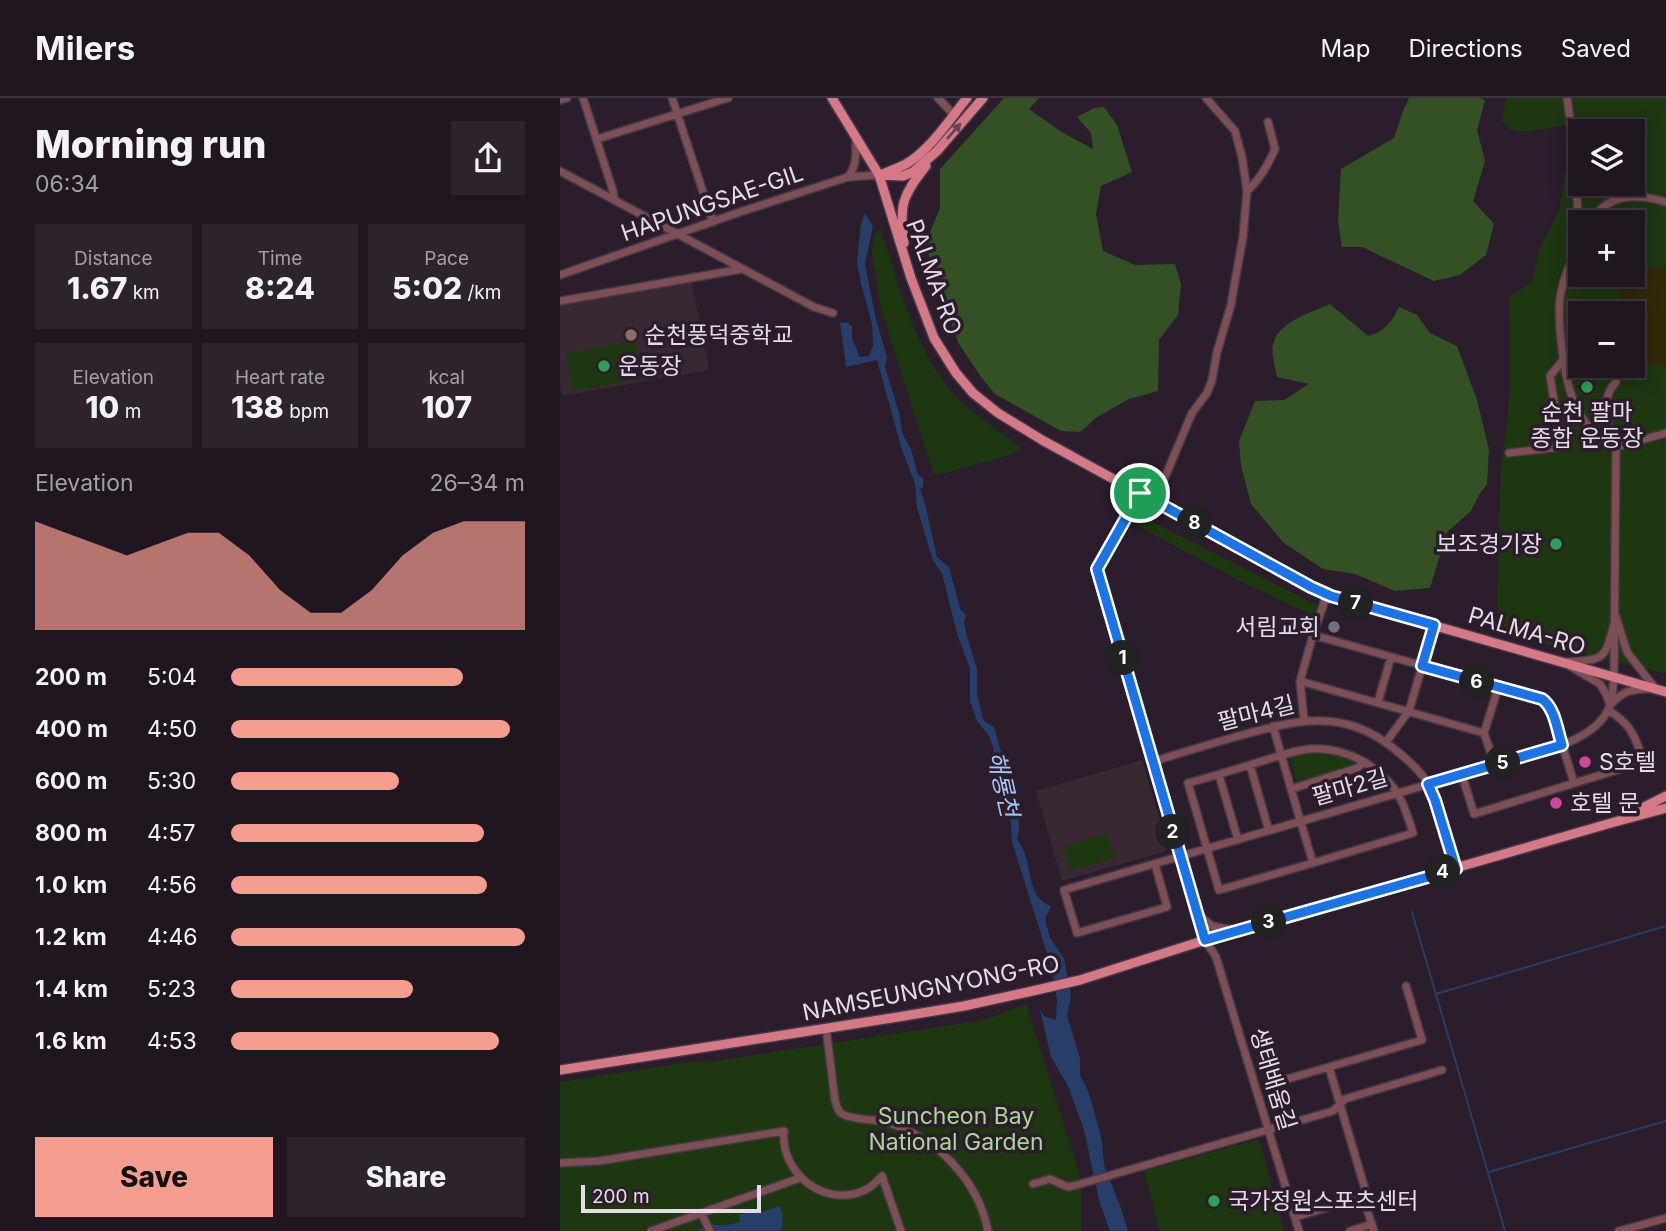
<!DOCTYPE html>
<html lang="en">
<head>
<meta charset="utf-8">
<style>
	body { margin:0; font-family:Inter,"Noto Sans KR",sans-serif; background:#2d232d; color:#f1f3f6; height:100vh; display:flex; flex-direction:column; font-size:26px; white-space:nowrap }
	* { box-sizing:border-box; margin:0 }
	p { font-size:23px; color:#a29fa5 }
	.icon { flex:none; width:38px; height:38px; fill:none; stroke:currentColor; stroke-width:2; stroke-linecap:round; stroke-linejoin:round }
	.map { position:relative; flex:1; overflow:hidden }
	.panel { display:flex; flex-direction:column; background:#201620; width:560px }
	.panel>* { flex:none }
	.controls { position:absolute; left:1008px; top:21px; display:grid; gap:14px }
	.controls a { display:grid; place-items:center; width:77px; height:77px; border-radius:0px; background:#201620; box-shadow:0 4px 18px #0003,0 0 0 2px #3d353e; font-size:35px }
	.scale { position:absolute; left:21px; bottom:18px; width:180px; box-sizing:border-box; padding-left:7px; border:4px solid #e6dce5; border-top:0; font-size:19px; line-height:24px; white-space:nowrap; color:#e6dce5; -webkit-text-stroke:5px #2b1d2b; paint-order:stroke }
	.pin { position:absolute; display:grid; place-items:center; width:60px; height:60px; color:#fff; margin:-30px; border:4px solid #fff; border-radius:50%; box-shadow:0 2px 7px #0007 }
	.km { position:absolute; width:35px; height:35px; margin:-18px; border-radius:50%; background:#222; color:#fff; font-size:19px; line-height:35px; text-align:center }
	.round { display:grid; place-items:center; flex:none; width:74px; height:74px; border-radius:0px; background:#2d232d }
	.headline { display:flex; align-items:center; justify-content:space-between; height:119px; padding:0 35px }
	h1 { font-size:38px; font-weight:800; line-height:52px }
	.figures { display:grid; grid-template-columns:repeat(3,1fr); gap:10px; height:119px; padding:7px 35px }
	.figures div { display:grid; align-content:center; border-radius:0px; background:#2d232d; text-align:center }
	.figures b { font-size:30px; font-weight:800 }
	.figures small { font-size:19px; font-weight:400 }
	.figures p { font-size:19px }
	.chart { height:196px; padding:14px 35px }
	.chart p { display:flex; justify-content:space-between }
	.chart svg { width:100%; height:126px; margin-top:7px; fill:#f59d8f; opacity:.7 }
	.cta { display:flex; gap:14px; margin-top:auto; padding:14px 35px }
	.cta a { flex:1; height:80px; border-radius:0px; background:#f59d8f; color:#111; font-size:28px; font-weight:800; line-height:80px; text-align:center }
	.cta a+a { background:#2d232d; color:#f1f3f6 }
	ul { padding:0 35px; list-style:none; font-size:23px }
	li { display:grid; grid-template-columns:112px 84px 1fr; align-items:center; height:52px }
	li i { height:18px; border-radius:9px; background:#f59d8f }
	header { display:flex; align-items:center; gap:42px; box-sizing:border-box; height:98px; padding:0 35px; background:#201620; border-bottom:2px solid #3d353e }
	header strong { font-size:33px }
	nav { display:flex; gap:38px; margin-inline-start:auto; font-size:24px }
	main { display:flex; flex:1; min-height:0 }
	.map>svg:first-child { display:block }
</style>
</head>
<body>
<header>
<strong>Milers</strong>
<nav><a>Map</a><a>Directions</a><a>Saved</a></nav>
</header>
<main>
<section class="panel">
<div class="headline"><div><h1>Morning run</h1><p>06:34</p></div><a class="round"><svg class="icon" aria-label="share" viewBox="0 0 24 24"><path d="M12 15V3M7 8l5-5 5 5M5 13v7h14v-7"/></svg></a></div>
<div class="figures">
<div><p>Distance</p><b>1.67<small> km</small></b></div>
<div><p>Time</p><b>8:24</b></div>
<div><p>Pace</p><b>5:02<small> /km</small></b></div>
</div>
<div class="figures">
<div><p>Elevation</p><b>10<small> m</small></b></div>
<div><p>Heart rate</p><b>138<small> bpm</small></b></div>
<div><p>kcal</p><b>107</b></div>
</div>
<div class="chart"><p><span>Elevation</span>26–34 m</p>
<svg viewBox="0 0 160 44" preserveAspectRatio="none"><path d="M0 44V6L10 10L20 14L30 18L40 14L50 10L60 10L70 18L80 30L90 38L100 38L110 30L120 18L130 10L140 6L150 6L160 6V44z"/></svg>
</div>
<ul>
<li><b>200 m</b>5:04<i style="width:79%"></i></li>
<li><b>400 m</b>4:50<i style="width:95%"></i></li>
<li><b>600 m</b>5:30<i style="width:57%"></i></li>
<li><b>800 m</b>4:57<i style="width:86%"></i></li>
<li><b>1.0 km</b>4:56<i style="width:87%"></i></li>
<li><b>1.2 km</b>4:46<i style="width:100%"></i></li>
<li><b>1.4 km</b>5:23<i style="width:62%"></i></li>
<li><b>1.6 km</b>4:53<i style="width:91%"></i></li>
</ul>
<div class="cta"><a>Save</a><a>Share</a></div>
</section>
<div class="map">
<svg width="1106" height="1133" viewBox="0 0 1106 1133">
	<rect width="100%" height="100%" fill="#2b1d2b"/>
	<!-- education -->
	<path fill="#382832" d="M131 180 149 272 2 298 0 288V203Z
		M582 662 607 747V751L604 754 502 783 476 693Z"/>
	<!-- green -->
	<path fill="#1d3711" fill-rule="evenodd" d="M946 0H1106V576L940 535 937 528 941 364C953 310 949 253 949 199L971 185 981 147 999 113 1011 39 1007 27 965 34 952 32 942 22ZM1020 33H1073V86H1020ZM1020 124H1073V177H1020ZM1020 215H1073V268H1020Z
		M320 130C341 191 356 263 406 308 424 323 444 337 462 350L450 357 382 376 376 377 373 374 321 211 312 155 314 138Z
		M75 243 82 280 13 293 6 256Z
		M583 421H586L759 508 755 519 678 482 576 427Z
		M752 654 774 655 798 662 797 667 737 685 729 658Z
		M548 735 555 760 510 773 503 748Z
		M466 906 521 1081V1133H0V984L128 964 155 963 424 922Z
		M699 1041 724 1133H600L584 1073Z"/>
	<!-- forest -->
	<path fill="#335125" d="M444 0H479L469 11 500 33 533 51 531 35 517 19 534 10 544 9 557 27 572 74 541 88 536 116 543 153 575 167 615 166 621 186 618 217 599 242 598 293 569 301 537 319 520 334 501 333 435 296 421 279 399 246 394 233 365 146 380 110V71Z
		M849 0H920L925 2 917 32 925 63 913 103 934 126 926 157 900 177 874 183 802 149H782L778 122 781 71 834 40 843 13Z
		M770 206 808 238C824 234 832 224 839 209L857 217 870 235 897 248 917 302 929 352 927 386 919 397 911 413 887 434 870 490 835 493 795 476 763 471 724 445 691 406 681 368 679 343 695 303 724 302 749 286 717 279C715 269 711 255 713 246 719 223 751 215 770 206Z"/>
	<!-- sand -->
	<path fill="#312908" d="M1073 169H1106V267H1073V215H1060V177H1073Z"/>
	<!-- water -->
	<path fill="#263e68" d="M305 115 313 128 305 166 316 222 327 259 325 269 340 318 342 335 351 351 358 377 363 380V389L360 391 365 406 377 459 389 469 401 513 404 514 406 518 404 523 406 535 417 571V597L424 623 434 629 444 664 441 683 445 696 458 705 459 732 457 741C460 746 464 752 465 757 472 776 469 800 491 808L485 821 490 840 504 860 511 898 507 917 520 960V977L529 995 542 1043 544 1067 561 1110 568 1133H550L540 1106 524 1032 508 988 491 959 480 912 484 918 496 922 497 902 492 871 452 744 451 725 436 690 437 666 434 658 433 648 429 638 417 623 410 603V571L397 536 382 475 373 463 357 410 355 385 342 352 317 262 286 269 280 224 288 225 292 229V240L300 259 309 258 313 248 312 226 301 186 297 164 301 125Z
		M220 1108 223 1119 221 1133H136L153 1126 162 1128 180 1124 179 1117 200 1110 202 1114Z"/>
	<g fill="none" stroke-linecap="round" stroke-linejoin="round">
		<!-- stream -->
		<path stroke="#263e68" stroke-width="2" d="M852 814 945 1133
			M876 896 1106 828
			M929 1074 1106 1023"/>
		<!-- minor casing -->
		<g stroke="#453845" stroke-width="10">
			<path id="minor" d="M23 0 53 93 54 101
				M112 0 153 124
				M378 0 393 16
				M646 0 675 33 682 59 687 93
				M1007 0 1012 34 1018 113 1022 124
				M0 2 7 0
				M37 41 168 0
				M0 73 254 209 273 215
				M288 79C297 68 296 55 296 41
				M1031 124C1048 95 1076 95 1106 104
				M1020 144C1012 161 1003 180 1000 200 998 214 1000 229 1001 243 1005 284 1014 331 1056 349L1106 335
				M0 177 180 114 288 79 319 77
				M0 203 182 171
				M1051 347C1050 323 1038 303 1056 284
				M949 355 999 349 1000 340 990 278 1003 262
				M580 395 537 471 645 842 656 859 739 1133
				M592 401 605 379 632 315 647 295 652 282 657 254 671 207 675 183 683 139 687 93C700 82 708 67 715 51L708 24
				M1056 519 1067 554 1095 590C1072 592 1066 590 1050 607L1046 596 1040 586 1003 564C1049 562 1044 561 1056 519Z
				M753 537 767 496
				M740 583 924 635
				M818 604 831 559
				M744 622 740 583 753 537 982 601 987 604 991 610 1014 685
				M713 628C726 674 739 719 753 765L659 792 628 685C651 679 673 672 696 665 713 660 731 653 749 651 785 648 822 668 840 700 846 711 849 723 853 735L753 765
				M826 644 849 613 874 527
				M592 664C620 655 647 647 675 639 732 623 781 608 833 650 846 660 858 670 867 684 881 709 888 743 896 771
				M690 667 709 733
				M935 667 924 635 938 590
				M659 677 678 742
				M902 677 914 716 1083 664C1076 639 1071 626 1048 612
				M731 691 797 670 805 664
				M595 766 607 809 517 835 504 792 935 667C968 657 1034 646 1049 610 1053 601 1053 588 1054 578L1056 349
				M640 818 652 828 673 832
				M266 930 275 1002C277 1008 277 1013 282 1016 292 1022 313 1021 325 1024 375 1038 418 1081 428 1133
				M769 969 805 1091 803 1099 814 1133
				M724 982 862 942 846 888
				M0 1065 39 1063 224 1033C220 1075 265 1111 305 1092 312 1089 317 1083 322 1078L341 1133
				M473 1086 490 1081 508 1089 513 1088 773 1013 785 1001 882 972
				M141 1115 150 1133
				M735 1119 803 1099
				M91 1133 240 1080
				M790 1133 812 1126
				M1059 1133 1106 1120"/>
		</g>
		<!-- major casing -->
		<g stroke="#453845" stroke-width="12">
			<path id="major" d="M272 0 319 77 351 180 374 240 396 275 413 295 438 315 482 342 751 489 771 498 1106 594
				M319 77 343 78 353 74 377 53 423 0
				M321 77C329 73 338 70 346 66 370 52 390 21 407 0
				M344 145C339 107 342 98 366 68
				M1070 716 1106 698
				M0 972 338 919 404 908 468 894 520 882 636 845 1051 725 1106 710"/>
		</g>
		<!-- minor -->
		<use href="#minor" stroke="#7c4f54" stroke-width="7"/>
		<!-- major -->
		<use href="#major" stroke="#d67986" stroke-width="9"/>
	</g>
	<!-- one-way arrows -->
	<defs><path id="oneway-solid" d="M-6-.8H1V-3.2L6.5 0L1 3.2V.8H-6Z" transform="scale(1.75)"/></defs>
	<use fill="#6f424f" href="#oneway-solid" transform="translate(394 33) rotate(-49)"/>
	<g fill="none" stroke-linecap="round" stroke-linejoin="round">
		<!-- route casing -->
		<g stroke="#fff" stroke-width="14">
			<path id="route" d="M580 395 751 489 771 498 874 527 862 568 982 601C995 610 997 632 1002 647L868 686 875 702 896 771 645 842 537 471Z"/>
		</g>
		<!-- route -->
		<use href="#route" stroke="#1a73e8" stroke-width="9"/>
	</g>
	<!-- markers -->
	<circle fill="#8d6e63" stroke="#2b1d2b" stroke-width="2.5" cx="71" cy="237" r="7"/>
	<g fill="#2e9e5b" stroke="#2b1d2b" stroke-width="2.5">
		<circle cx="44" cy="268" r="7"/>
		<circle cx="1027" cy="289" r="7"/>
		<circle cx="996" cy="446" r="7"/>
		<circle cx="654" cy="1103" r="7"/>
	</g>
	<circle fill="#6b7280" stroke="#2b1d2b" stroke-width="2.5" cx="774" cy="529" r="7"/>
	<g fill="#d1479c" stroke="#2b1d2b" stroke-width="2.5">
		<circle cx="1025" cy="664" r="7"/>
		<circle cx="996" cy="705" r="7"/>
	</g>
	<g text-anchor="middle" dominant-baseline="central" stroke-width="7" stroke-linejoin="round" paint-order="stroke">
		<!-- street labels -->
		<g font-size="23" fill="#e6dce5" stroke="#2b1d2b">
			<text transform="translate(152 105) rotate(-19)">HAPUNGSAE-GIL</text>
			<text transform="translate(374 179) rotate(70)">PALMA-RO</text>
			<text transform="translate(967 533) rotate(16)">PALMA-RO</text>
			<text transform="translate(696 615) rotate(-14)">팔마4길</text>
			<text transform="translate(790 689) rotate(-16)">팔마2길</text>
			<text transform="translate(371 890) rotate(-11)">NAMSEUNGNYONG-RO</text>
			<text transform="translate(713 981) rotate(73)">생태배움길</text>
		</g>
		<!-- poi labels -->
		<g font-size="23" fill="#e6dce5" stroke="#2b1d2b" text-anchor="start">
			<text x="85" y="237">순천풍덕중학교</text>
			<text x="58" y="268">운동장</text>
			<text x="1027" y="314" text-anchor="middle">순천 팔마<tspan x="1027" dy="26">종합 운동장</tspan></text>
			<text x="982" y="446" text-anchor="end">보조경기장</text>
			<text x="760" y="529" text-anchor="end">서림교회</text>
			<text x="1039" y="664">S호텔</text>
			<text x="1010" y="705">호텔 문</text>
			<text x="668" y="1103">국가정원스포츠센터</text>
		</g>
		<!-- park labels -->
		<g font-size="23" fill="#a7d993" stroke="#2b1d2b">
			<text x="396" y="1018">Suncheon Bay<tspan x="396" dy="26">National Garden</tspan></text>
		</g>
		<!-- water labels -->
		<g font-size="24" font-style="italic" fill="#a3c5fc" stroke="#2b1d2b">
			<text transform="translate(443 686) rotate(77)">해룡천</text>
		</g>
	</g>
</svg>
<div class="controls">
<a><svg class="icon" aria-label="layers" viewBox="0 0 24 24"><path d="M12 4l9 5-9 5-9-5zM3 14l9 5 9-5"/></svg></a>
<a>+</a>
<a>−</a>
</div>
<div class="scale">200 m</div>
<div class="pin" style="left:580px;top:395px;background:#1e9e55"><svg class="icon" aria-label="arrive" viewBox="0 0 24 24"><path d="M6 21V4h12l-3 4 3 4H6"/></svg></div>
<b class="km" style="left:563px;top:560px">1</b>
<b class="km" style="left:613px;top:734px">2</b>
<b class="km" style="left:709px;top:824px">3</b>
<b class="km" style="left:883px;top:774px">4</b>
<b class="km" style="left:943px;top:665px">5</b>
<b class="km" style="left:917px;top:584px">6</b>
<b class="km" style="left:796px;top:505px">7</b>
<b class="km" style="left:635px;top:425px">8</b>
</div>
</main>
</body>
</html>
